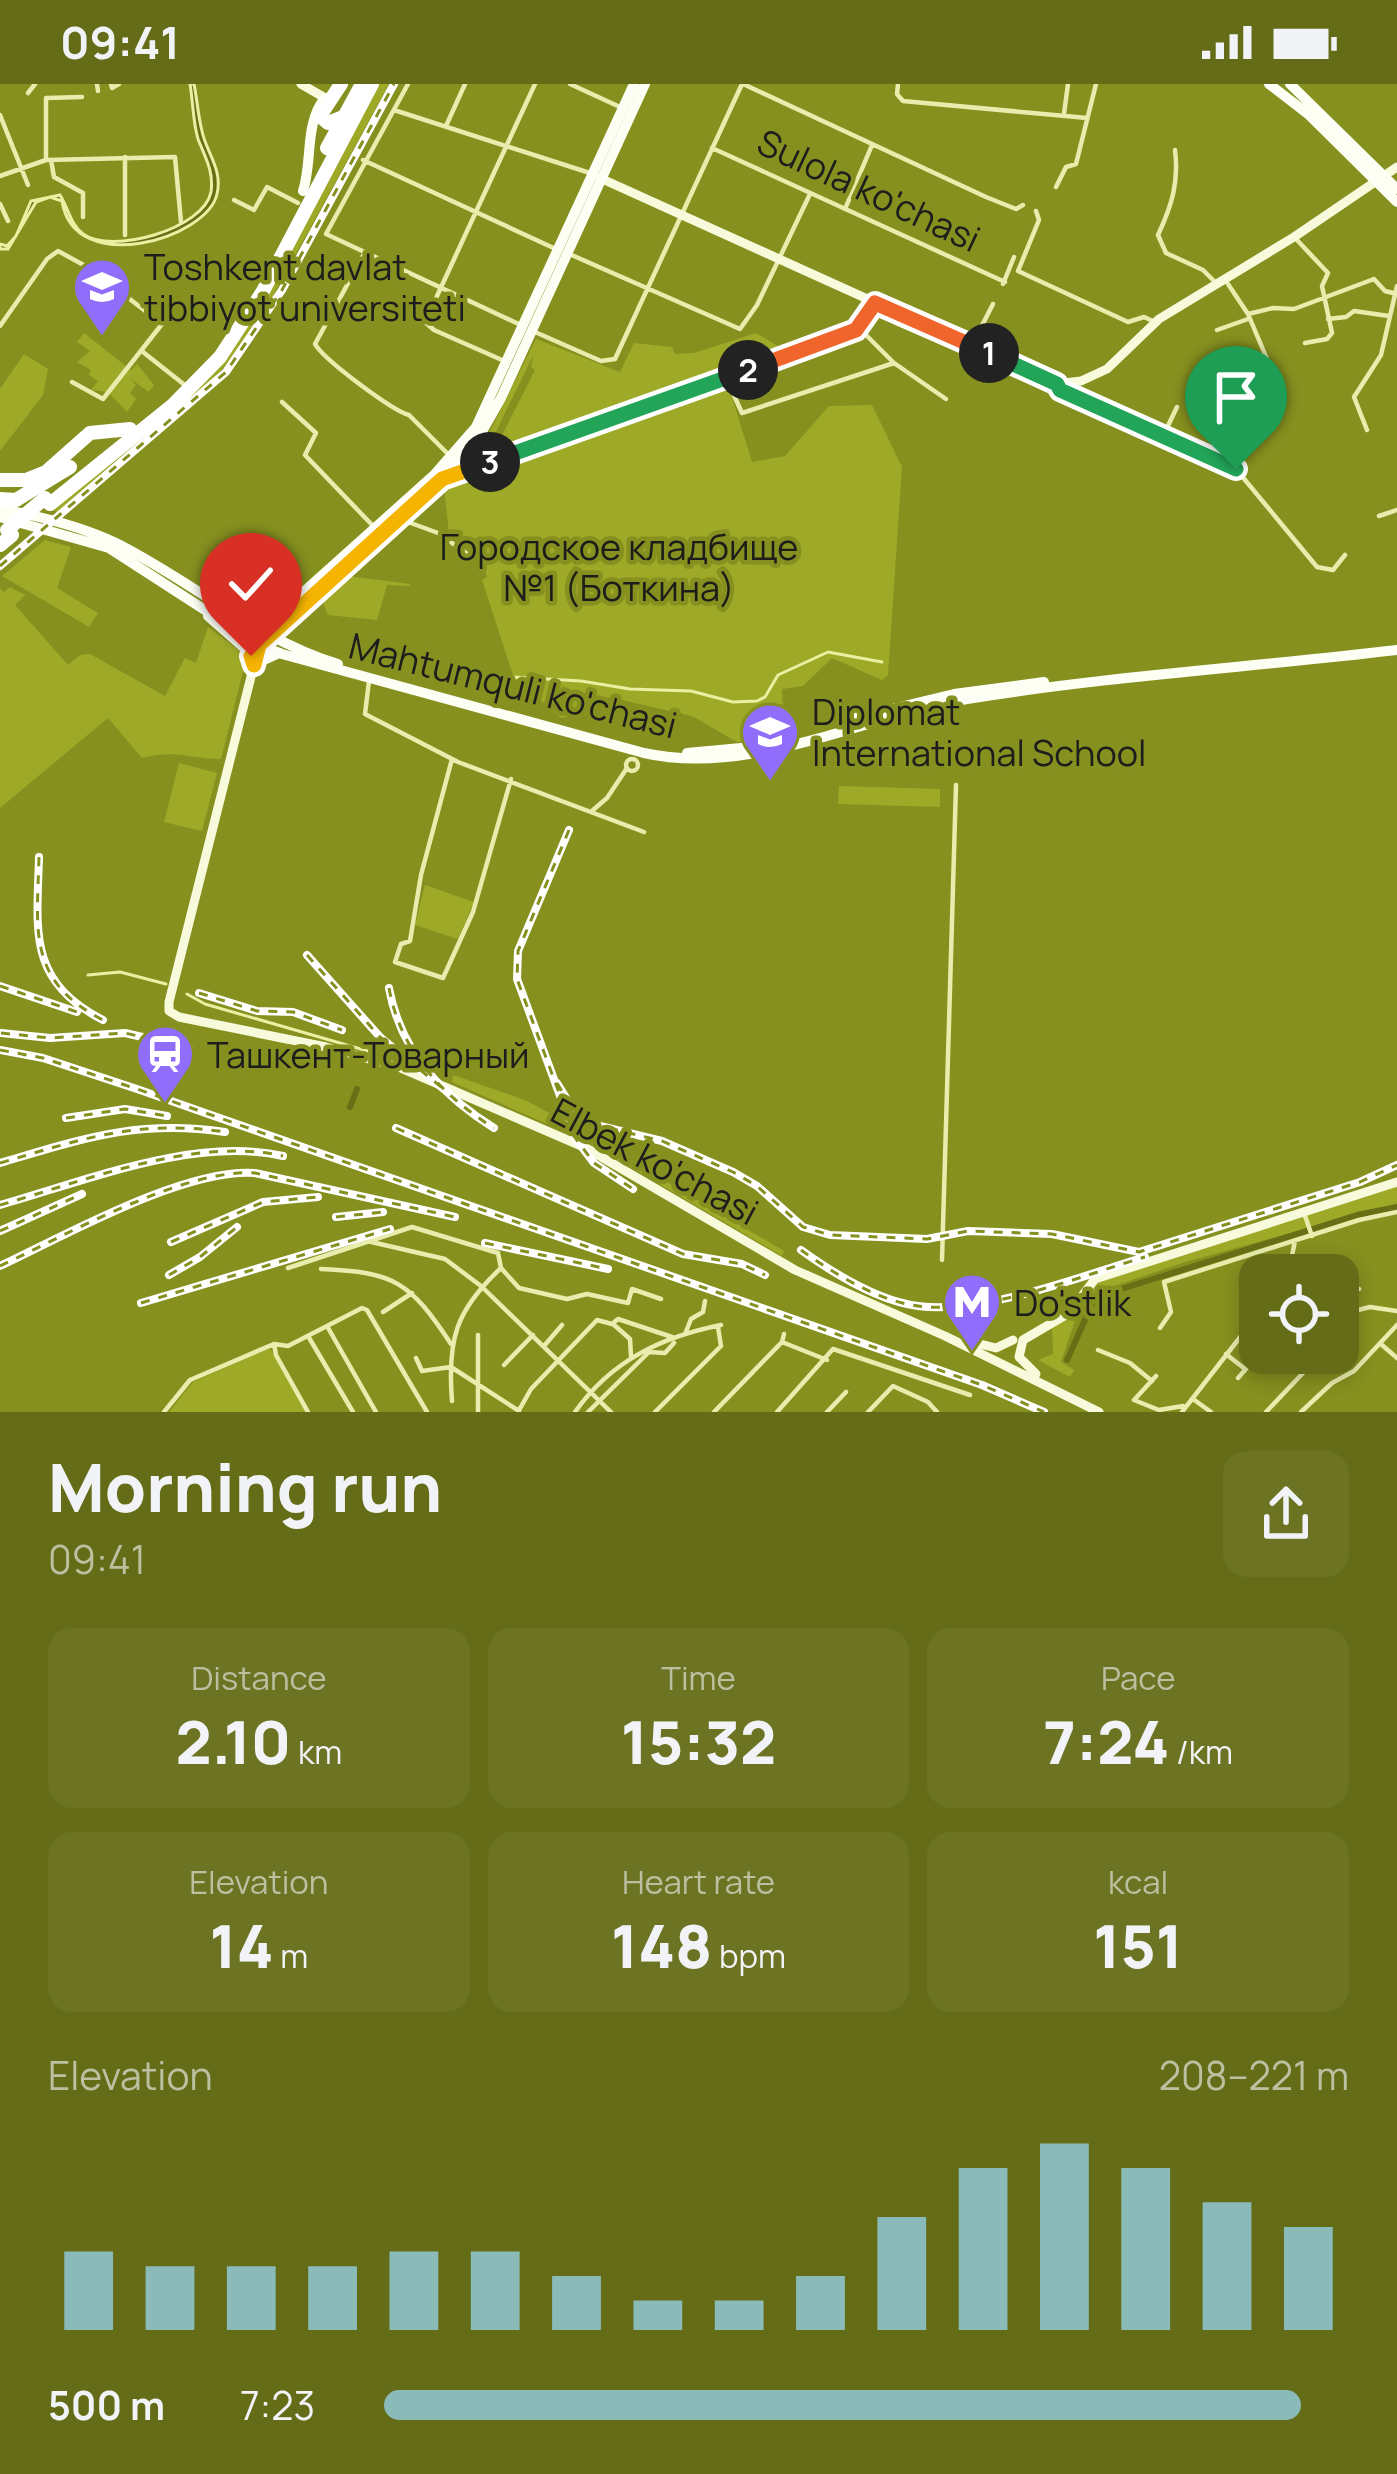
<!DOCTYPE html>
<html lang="en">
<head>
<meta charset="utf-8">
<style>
	body { margin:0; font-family:Manrope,sans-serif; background:#6c7424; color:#f1f3f6; height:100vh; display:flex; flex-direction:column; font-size:45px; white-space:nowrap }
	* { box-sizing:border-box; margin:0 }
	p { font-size:39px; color:#bbc0a1 }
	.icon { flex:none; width:66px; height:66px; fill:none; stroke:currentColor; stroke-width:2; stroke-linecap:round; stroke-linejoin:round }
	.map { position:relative; height:1328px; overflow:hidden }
	.drawer { display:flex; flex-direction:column; background:#646c17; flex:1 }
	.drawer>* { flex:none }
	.controls { position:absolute; left:1239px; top:1170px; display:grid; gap:24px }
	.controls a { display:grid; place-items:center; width:120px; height:120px; border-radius:24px; background:#646c17; box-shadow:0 6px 18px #0003; font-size:60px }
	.pin { position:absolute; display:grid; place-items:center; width:102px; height:102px; color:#fff; margin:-123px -51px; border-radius:50% 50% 50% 0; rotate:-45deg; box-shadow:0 0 12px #0007 }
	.pin .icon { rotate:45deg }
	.km { position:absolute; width:60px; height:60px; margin:-30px; border-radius:50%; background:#222; color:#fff; font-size:33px; line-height:60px; text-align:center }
	.round { display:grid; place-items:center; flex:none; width:126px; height:126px; border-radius:24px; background:#6c7424 }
	.head { display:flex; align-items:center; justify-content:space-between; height:204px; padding:0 48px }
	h1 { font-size:66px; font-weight:800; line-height:90px }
	.stats { display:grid; grid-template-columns:repeat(3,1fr); gap:18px; height:204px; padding:12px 48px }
	.stats div { display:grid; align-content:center; border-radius:24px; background:#6c7424; text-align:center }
	.stats b { font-size:60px; font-weight:800 }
	.stats small { font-size:33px; font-weight:400 }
	.stats p { font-size:33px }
	.chart { height:336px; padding:24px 48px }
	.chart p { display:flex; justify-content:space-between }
	.chart svg { width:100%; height:216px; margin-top:12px; stroke:#8bbbb9; stroke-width:6 }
	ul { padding:0 48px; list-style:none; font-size:39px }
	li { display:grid; grid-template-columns:192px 144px 1fr; align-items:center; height:90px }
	li i { height:30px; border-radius:15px; background:#8bbbb9 }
	.status { display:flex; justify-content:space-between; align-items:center; height:84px; padding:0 60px; background:#646c17; direction:ltr }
	.status svg { height:33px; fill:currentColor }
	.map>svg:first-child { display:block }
</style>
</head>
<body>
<div class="status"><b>09:41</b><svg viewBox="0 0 49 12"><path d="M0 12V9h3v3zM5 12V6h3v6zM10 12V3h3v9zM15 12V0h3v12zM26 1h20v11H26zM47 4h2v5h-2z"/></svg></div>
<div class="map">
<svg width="1397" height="1328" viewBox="0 0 1397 1328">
	<rect width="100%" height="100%" fill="#86901f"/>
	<!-- green -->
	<path fill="#9fa928" d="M378 0H389L264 228 236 269 204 305 57 428 50 424 203 297Z
		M84 249 131 286 137 280 154 301 149 308 131 295 136 301 130 309 136 315 127 328 108 308 91 306 98 297 89 291 91 286 77 278 90 267 77 258Z
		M756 249 786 267 492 371 535 286 531 283 533 272 488 364 485 357 536 255 620 288 634 259 672 263 675 270 694 269Z
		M24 270 48 285 43 311 0 367V305Z
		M728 300 752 378 785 372 829 322 872 321 902 383 888 591 882 596 832 574 803 602 782 605 783 629 774 647 756 638 747 658H737L692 632 608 613 590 630 561 634 514 594 482 496 487 493 485 487 479 488 470 467 449 450 444 402Z
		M45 456 71 463 57 504 98 529 89 543 2 492Z
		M347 492 410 500V502L387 501 377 536 328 531 322 516Z
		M10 503 25 511 15 521 68 581 80 571 90 570 165 612 185 574 196 579 208 543 239 566 245 579 221 675C189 675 178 665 142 674L108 634 0 724V504L4 508Z
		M179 679 217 689 202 747 164 738Z
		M839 702 940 705V723L838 720Z
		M425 801 474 818 458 855 415 841Z
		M453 991 525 1016 562 1036 570 1031 574 1043 784 1167 782 1172 586 1057 452 998Z
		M1397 1102V1120L1185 1178 1093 1209 1078 1228 1061 1278 1074 1286 1070 1293 1038 1276 1053 1270 1052 1243 1077 1229 1074 1227 1099 1198Z
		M270 1264 306 1328H169L193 1298Z"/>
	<!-- water -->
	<path fill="#666f15" stroke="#eaefa2" stroke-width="3" d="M190 0H194C197 15 198 31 202 47 206 68 223 85 217 110 207 155 74 194 62 117L50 113 36 118 8 165H0V160L7 162 16 152 31 117 60 111C68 123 70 140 83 150 111 171 204 145 211 108 214 87 205 73 198 55 193 39 193 17 190 0Z"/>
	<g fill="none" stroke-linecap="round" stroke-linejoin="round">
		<!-- stream -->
		<path stroke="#eaefa2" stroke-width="3" d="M512 593 581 597 630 605 691 607 733 618 757 617 765 613 778 591 828 568 882 578
			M88 891 120 888 166 900
			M187 910 205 920 371 968"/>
		<!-- canal -->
		<path stroke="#666f15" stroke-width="6" d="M350 1023 357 1005
			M1067 1276 1092 1220 1102 1211 1357 1131 1397 1123"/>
		<!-- street -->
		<path stroke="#e8edae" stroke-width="4.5" d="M97 0 98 7
			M111 0 112 4 119 0
			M408 0 326 150 523 242
			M570 0 620 23
			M743 0 986 113 1016 125 1023 121
			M898 0 897 10 903 17 1087 34
			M28 9 35 0
			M394 26 593 90
			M1064 30 1068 0
			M0 31 28 101
			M446 42 465 0
			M712 64 1005 198
			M1175 66C1179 98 1172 121 1158 151L1166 169 1203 186 1214 197
			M125 73V151
			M46 74V14L82 13
			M51 76 54 93 83 109V133
			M363 76 558 166
			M0 92 46 76 175 73 181 138
			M1056 103 1066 83 1076 80 1096 0
			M234 116 254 126 267 103 298 119
			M0 120 8 137
			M845 125 872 61
			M1036 127 1039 136 1018 187 1128 238 1144 233 1155 238
			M1297 156 1328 189 1322 202 1332 249 1327 255 1305 259
			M365 168 315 260C324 276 393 327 409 331L447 369
			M567 169 740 245 757 221 810 110
			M1003 200 1014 173
			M1228 200 1248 230 1272 287
			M1248 230 1273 224 1294 225 1374 195 1385 207 1393 209
			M1328 235 1346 233 1354 227 1389 232
			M0 242 47 175 58 167 91 185 162 240 103 315 72 298
			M859 244 894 279 946 315
			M1217 246 1248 235
			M535 248 601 277 615 275 742 0
			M971 263 993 220
			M143 268 186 302
			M502 276 434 246 425 238 535 0
			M726 294 742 329 894 279
			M1060 306 1236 385 1317 483 1333 486 1345 471
			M282 318 316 349 305 371 375 444
			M1367 346 1354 313 1381 271 1397 202
			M1164 350 1177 323
			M1379 432 1397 426
			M400 435 438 449 473 474
			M369 597 365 630 458 678 644 748
			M626 681a6 6 0 1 1 12 0a6 6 0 1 1-12 0Z
			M452 675 421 791 410 857 401 860 395 878 443 894 473 828 511 695
			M593 726 607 714 627 684
			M1304 1129 1312 1152
			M367 1157 445 1175 481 1202 611 1328
			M942 1176 956 701
			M288 1184 412 1143 498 1169 501 1184C456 1226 447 1255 452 1317
			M501 1184 519 1204 567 1215 587 1210 628 1219 632 1205 661 1215
			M321 1185C395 1188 410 1198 451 1260
			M1289 1187 1303 1191
			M1288 1191 1295 1157
			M1338 1200 1359 1205
			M383 1228 412 1209
			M1338 1231 1370 1223 1397 1227
			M613 1240 630 1255 631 1272
			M327 1242 376 1328
			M1160 1244 1171 1228 1164 1198 1359 1136 1397 1128
			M685 1250 691 1235 703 1228 705 1217
			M308 1252 353 1328
			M1338 1257 1352 1250
			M782 1258 827 1276
			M274 1260 276 1271 308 1328
			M1382 1261 1397 1274
			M544 1262 562 1241
			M1098 1266 1130 1279 1152 1297
			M1226 1270 1245 1285
			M416 1274 422 1287 451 1283 519 1327
			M504 1281 533 1251
			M1156 1292 1134 1316 1159 1326 1183 1322
			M1238 1294 1260 1269
			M1193 1315 1211 1328
			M164 1328 190 1296 274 1260 288 1262 362 1224 367 1226 427 1328
			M478 1328V1251
			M518 1328 531 1305 597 1236 612 1240 618 1235 672 1253
			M575 1328C611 1277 661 1253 721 1241
			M588 1328 649 1268 665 1269 674 1259
			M655 1328 721 1262 718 1243
			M714 1328 782 1258 784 1250
			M777 1328 833 1265 970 1311
			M827 1328 846 1308
			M868 1328 893 1302 928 1318 937 1328
			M1182 1328 1248 1243 1260 1244
			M1266 1328 1322 1269
			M1301 1328 1332 1299 1354 1287 1397 1241"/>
		<!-- secondary -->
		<path stroke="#f7fadb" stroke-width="9" d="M301 0 327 15
			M600 94 1062 303 1060 306
			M1056 300 1081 297 1107 285 1159 235 1294 153 1397 83
			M447 393 854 247 865 238 875 219
			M169 918V927L179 933 326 963 401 984 586 1064 795 1186 945 1252 1099 1328
			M169 918 259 561
			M968 1257 996 1264 1013 1256
			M1036 1290 1019 1273 1023 1256 1069 1229 1095 1195 1397 1098"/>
		<!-- primary -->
		<path stroke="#fdfff5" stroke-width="10" d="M1269 0 1308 30 1397 118
			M1290 0 1397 105
			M303 107C313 76 304 40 325 14
			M0 425C39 432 80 442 116 459 192 497 256 555 338 580
			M0 433 109 464 259 561 282 570 644 669C750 693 862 633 967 615 1109 592 1254 583 1397 566
			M208 532 250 569 253 581 277 570
			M262 552 270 538 434 391 476 343 634 0
			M267 555 451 386 476 358 501 314 645 0
			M850 635 954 610 1044 598
			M687 669 752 663"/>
		<!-- highway -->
		<path stroke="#fff" stroke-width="14" d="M341 0 320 32 328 39 343 33
			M327 64 362 0
			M0 396H26L46 388 90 349 130 345
			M0 415 16 416 70 383
			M50 420 173 321 220 273 263 207 372 0
			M0 461 12 451"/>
		<!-- rail casing -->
		<g stroke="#fff" stroke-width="8">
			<path id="rail" d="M0 482 226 288 282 206 394 0
				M569 746 518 867 517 895 576 1055 594 1079 633 1105
				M39 773C37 847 27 897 103 936
				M307 871 380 953 446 1007
				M0 902 77 928
				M389 904C400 966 441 1011 494 1044
				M199 909 257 927 293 928 342 946
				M1 949 50 954 125 949 190 964
				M0 966 43 974 137 1005 982 1301 1044 1328
				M557 999 573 1025 596 1041 662 1057 733 1088 757 1102 803 1143 830 1151 927 1155 968 1147 1052 1150 1139 1168 1360 1098 1397 1081
				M66 1034 125 1025 167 1032
				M396 1044 683 1170 742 1180 765 1191
				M0 1079C82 1055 138 1035 225 1048
				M0 1121C85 1097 195 1052 283 1072
				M336 1133 383 1128
				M0 1147 82 1110
				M171 1158 263 1118 318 1113
				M485 1159 608 1185
				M801 1166C833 1189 878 1217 918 1222 983 1231 1081 1192 1145 1173
				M0 1182C66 1151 185 1084 255 1089L455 1133
				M169 1191 200 1173 237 1143
				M141 1219 390 1145"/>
		</g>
		<!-- rail -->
		<use href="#rail" stroke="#86901f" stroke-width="3" stroke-dasharray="9" stroke-linecap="butt"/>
		<!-- highway-bridge -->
		<path stroke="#fff" stroke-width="14" d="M7 446 45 414"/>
	</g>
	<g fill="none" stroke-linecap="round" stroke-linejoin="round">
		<!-- split-1 casing -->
		<g stroke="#fff" stroke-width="24">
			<path id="split-1" d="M989 269 1057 300 1060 306 1236 385"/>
		</g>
		<!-- split-2 casing -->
		<g stroke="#fff" stroke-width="24">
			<path id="split-2" d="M748 286 856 246 875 219 989 269"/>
		</g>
		<!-- split-3 casing -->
		<g stroke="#fff" stroke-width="24">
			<path id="split-3" d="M490 378 748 286"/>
		</g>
		<!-- split-4 casing -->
		<g stroke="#fff" stroke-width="24">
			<path id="split-4" d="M251 572 254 581 259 561 442 395 490 378"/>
		</g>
		<!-- split-1 -->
		<use href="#split-1" stroke="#22a559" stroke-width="15"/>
		<!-- split-2 -->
		<use href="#split-2" stroke="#f0652b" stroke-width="15"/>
		<!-- split-3 -->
		<use href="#split-3" stroke="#22a559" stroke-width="15"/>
		<!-- split-4 -->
		<use href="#split-4" stroke="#f5b400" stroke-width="15"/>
	</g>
	<!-- icons -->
	<defs>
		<g id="university-pin" transform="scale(3)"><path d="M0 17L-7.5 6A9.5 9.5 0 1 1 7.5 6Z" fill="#906efb" stroke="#86901f"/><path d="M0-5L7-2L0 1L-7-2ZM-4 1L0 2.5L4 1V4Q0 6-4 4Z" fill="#fff"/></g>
		<g id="station-pin" transform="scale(3)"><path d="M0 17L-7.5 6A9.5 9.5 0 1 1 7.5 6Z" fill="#906efb" stroke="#86901f"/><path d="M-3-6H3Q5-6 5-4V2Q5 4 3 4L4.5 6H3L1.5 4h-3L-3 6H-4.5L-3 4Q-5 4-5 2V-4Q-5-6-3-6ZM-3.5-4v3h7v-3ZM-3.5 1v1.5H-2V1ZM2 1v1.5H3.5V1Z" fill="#fff"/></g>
		<g id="metro-pin" transform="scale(3)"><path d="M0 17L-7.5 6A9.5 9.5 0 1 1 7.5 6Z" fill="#906efb" stroke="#86901f"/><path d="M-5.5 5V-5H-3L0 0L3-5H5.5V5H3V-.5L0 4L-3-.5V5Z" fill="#fff"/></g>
	</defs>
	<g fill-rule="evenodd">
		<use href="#university-pin" x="102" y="203"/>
		<use href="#university-pin" x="770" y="648"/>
		<use href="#station-pin" x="165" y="970"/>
		<use href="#metro-pin" x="972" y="1218"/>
	</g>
	<g text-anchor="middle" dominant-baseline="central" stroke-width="9" stroke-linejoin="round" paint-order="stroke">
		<!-- street labels -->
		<g font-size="36" fill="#1d1d1d" stroke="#86901f">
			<text transform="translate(869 106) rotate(25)">Sulola ko'chasi</text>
			<text transform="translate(513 601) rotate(14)">Mahtumquli ko'chasi</text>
			<text transform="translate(655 1077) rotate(28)">Elbek ko'chasi</text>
		</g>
		<!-- poi labels -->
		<g font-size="36" fill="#1d1d1d" stroke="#86901f" text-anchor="start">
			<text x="144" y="182">Toshkent davlat<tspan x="144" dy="41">tibbiyot universiteti</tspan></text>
			<text x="812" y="627">Diplomat<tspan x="812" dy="41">International School</tspan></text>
			<text x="207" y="970">Ташкент-Товарный</text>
			<text x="1014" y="1218">Do'stlik</text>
		</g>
		<!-- park labels -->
		<g font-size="36" fill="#1c1d1b" stroke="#86901f">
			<text x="619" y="462">Городское кладбище<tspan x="619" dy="41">№1 (Боткина)</tspan></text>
		</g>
	</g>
</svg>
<div class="controls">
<a><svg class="icon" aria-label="locate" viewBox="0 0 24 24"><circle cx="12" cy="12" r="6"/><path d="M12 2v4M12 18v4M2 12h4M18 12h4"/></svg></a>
</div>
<div class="pin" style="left:1236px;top:385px;background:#1e9e55"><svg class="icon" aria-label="arrive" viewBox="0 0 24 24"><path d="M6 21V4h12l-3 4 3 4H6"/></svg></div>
<div class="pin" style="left:251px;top:572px;background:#d93025"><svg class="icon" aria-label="check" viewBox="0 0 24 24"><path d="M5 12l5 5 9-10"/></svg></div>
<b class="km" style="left:989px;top:269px">1</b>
<b class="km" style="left:748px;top:286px">2</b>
<b class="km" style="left:490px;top:378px">3</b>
</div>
<section class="drawer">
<div class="head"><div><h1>Morning run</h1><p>09:41</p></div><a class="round"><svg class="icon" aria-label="share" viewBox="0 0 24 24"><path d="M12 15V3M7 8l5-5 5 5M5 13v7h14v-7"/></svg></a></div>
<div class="stats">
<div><p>Distance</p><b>2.10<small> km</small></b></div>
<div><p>Time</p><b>15:32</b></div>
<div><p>Pace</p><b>7:24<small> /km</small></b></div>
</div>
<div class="stats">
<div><p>Elevation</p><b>14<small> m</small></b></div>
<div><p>Heart rate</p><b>148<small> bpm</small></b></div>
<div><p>kcal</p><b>151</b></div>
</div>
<div class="chart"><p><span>Elevation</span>208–221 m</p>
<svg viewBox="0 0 160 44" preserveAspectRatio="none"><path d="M5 44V28M15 44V31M25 44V31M35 44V31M45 44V28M55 44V28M65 44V33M75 44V38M85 44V38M95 44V33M105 44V21M115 44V11M125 44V6M135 44V11M145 44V18M155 44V23"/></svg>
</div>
<ul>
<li><b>500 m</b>7:23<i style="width:95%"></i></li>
</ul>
</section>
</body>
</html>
